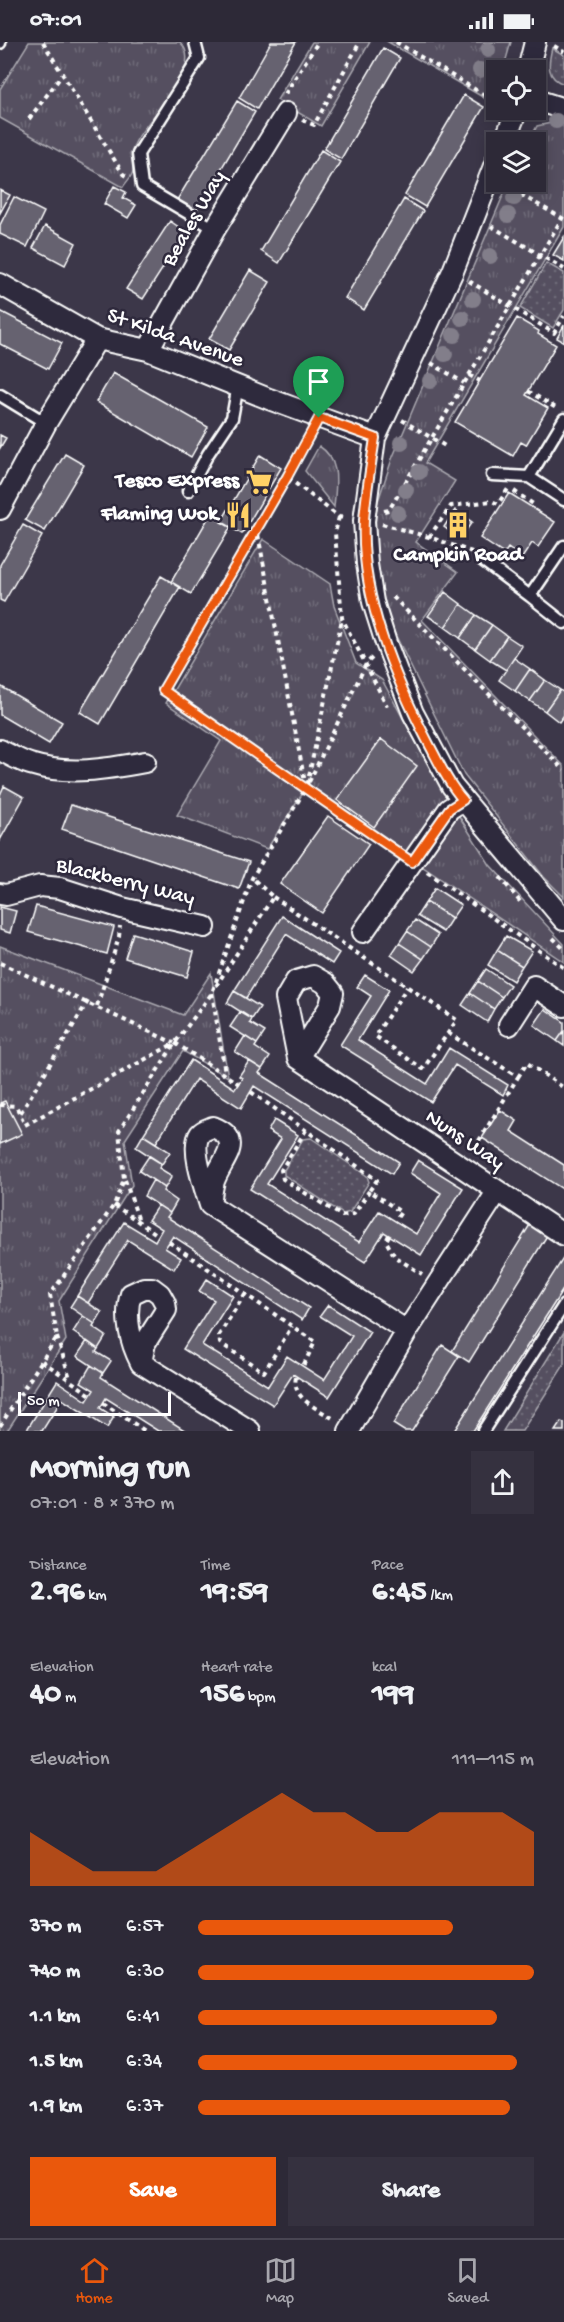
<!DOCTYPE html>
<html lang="en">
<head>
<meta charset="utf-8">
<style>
	body { margin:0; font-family:"Gochi Hand",sans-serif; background:#35313f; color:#f1f3f6; height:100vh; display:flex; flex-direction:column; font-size:22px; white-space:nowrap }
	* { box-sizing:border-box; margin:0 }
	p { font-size:20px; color:#a7a6ad }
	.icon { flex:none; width:33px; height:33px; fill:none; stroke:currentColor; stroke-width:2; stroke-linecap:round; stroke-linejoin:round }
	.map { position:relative; height:1389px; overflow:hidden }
	.side { display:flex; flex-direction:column; background:#2d2937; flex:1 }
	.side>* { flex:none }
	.controls { position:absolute; left:486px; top:18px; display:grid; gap:12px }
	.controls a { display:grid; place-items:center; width:60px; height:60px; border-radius:0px; background:#2d2937; box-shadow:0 3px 15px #0003,0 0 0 2px #484552; font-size:30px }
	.scale { position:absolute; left:18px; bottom:15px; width:153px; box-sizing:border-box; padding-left:6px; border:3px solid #fff; border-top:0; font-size:16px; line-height:21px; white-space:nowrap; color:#fff; -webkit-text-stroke:4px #2f2a3d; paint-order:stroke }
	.pin { position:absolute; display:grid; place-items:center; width:51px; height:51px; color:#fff; margin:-62px -26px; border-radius:50% 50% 50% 0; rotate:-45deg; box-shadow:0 0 6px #0007 }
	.pin .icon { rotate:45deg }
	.round { display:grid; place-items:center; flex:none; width:63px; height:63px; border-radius:0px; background:#35313f }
	.headline { display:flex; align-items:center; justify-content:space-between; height:102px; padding:0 30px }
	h1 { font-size:33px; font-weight:700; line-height:45px }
	.figures { display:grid; grid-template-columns:repeat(3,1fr); gap:9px; height:102px; padding:6px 30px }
	.figures div { display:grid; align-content:center }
	.figures b { font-size:30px; font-weight:700 }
	.figures small { font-size:16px; font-weight:400 }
	.figures p { font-size:16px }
	.chart { height:168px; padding:12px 30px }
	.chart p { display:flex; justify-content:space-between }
	.chart svg { width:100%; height:108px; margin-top:6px; fill:#ea580c; opacity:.7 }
	.primary-button { display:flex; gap:12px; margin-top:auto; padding:12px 30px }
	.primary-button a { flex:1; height:69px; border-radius:0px; background:#ea580c; color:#fff; font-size:24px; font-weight:700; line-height:69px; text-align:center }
	.primary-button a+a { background:#35313f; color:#f1f3f6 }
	ul { padding:0 30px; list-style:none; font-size:20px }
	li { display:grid; grid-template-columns:96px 72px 1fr; align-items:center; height:45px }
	li i { height:15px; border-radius:8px; background:#ea580c }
	.status { display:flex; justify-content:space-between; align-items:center; height:42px; padding:0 30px; background:#2d2937; direction:ltr }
	.status svg { height:16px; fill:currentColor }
	.dock { display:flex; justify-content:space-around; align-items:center; height:84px; border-top:2px solid #484552; background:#2d2937; font-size:16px; color:#a7a6ad }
	.dock a { display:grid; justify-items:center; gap:3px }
	.dock .selected { color:#ea580c }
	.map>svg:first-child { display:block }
</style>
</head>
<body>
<div class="status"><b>07:01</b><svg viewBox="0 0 49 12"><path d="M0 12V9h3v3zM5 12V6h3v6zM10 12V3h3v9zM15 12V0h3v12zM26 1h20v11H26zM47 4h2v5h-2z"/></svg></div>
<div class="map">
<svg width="564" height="1389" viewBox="0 0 564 1389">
	<defs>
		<pattern id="grass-dots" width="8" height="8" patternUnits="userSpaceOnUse" patternTransform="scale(1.5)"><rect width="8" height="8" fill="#555060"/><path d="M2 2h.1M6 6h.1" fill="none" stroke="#6e6a78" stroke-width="1.8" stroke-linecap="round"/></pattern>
		<pattern id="park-tufts" width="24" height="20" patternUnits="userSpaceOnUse" patternTransform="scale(1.5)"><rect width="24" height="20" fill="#555060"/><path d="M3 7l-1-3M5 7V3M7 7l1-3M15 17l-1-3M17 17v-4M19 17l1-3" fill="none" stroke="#6e6a78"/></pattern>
	</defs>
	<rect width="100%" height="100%" fill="#3c3749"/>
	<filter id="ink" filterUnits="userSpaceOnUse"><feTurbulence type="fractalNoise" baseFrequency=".0167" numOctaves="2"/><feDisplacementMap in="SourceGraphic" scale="12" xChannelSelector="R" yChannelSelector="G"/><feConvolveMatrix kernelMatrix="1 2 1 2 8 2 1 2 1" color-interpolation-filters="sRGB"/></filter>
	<g filter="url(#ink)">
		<!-- grass -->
		<path fill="url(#grass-dots)" stroke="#aaa8b0" stroke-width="1.5" d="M552 6 564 13V42C546 36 548 22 552 6Z
			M546 221 564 231V268L553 286 520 266Z
			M311 1096 367 1134 369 1140 350 1170 343 1172 284 1133V1128L303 1097Z
			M564 1290V1323L522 1389H503Z"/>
		<!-- park -->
		<path fill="url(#park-tufts)" stroke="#aaa8b0" stroke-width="1.5" d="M29 0H180C208 27 141 79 133 106 130 113 134 122 133 129 132 135 126 140 123 145L0 76V47Z
			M312 0H370L321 84 277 58Z
			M388 0H511L503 28H496V51L493 61Z
			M561 79 564 80V185L425 421 455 439 416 500 458 530 422 578 564 724V855L544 835 464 733 392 586 374 521 376 465 392 417 505 149 509 140H536V100H529L537 84Z
			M319 404C341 418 336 442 334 465L305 429Z
			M263 497 330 542 334 564 356 621 382 638 440 744 490 823 564 902V920L306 746 267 807 177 773 221 699 166 661Z
			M0 904 183 973 211 931 228 1035 183 1009 125 1098 132 1143 59 1259 66 1298 7 1389H0Z"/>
		<!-- building -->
		<path fill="#666270" stroke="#fff" stroke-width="1.5" d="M271 0H296L257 67 239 56Z
			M383 6 400 16 341 117 324 107Z
			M464 53 484 65 425 165 405 153Z
			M237 59 255 70 196 169 177 158Z
			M321 108 340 120 279 221 261 209Z
			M114 144 126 150 123 156 136 163 128 176 104 162Z
			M0 148 10 153 0 171Z
			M14 155 44 170 27 205 0 192V183Z
			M404 157 423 169 364 268 345 256Z
			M170 179 186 190 143 257 126 247Z
			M45 184 76 201 65 223 33 206Z
			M564 195V219L553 213Z
			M250 228 270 240 229 308 209 297Z
			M0 269 62 301 48 327 0 302Z
			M517 276 539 289 538 292 556 303 526 353 548 366 526 403 521 400 513 414 455 380Z
			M564 283V300L557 296Z
			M113 331 208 385 191 415 96 360Z
			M0 393 6 396 0 406Z
			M65 412 84 423 45 489 25 478Z
			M260 413 281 426 242 492 221 480Z
			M509 451 555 480 538 505 532 501 522 516 508 506 504 512 480 496Z
			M455 468 472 480 460 497 444 485Z
			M210 473 231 485 191 552 171 540Z
			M23 483 42 494 4 560 0 558V523Z
			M161 534 180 545 100 682 80 670Z
			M445 550 461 562 445 585 428 574Z
			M461 562 476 573 460 596 445 585Z
			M476 573 492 583 475 607 460 596Z
			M492 583 507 594 490 618 475 607Z
			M507 594 522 604 506 628 490 618Z
			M514 616 530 627 515 649 499 638Z
			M530 627 545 638 530 659 515 649Z
			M545 638 560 648 545 669 530 659Z
			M0 644 62 680 49 702 0 673Z
			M560 648 564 651V673L559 680 545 669Z
			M381 697 417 724 374 785 337 758Z
			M4 744 24 755 0 798V753Z
			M71 763 249 820 239 847 62 787Z
			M328 774 369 802 322 871 280 842Z
			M435 846 461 863 452 876 426 860Z
			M426 860 452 876 443 890 417 874Z
			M36 864 114 885 107 912 28 890Z
			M0 865 16 869 10 891 0 888Z
			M282 874 339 911 332 922 286 892 246 956 234 949Z
			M415 878 438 893 431 905 407 889Z
			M407 889 431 905 423 917 399 901Z
			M133 891 194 910 187 935 125 916Z
			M506 894 532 909 522 924 497 908Z
			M399 901 423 917 414 929 391 913Z
			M497 908 522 924 513 939 488 923Z
			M486 927 510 943 502 955 478 939Z
			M365 933 389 948 358 998 427 1042 449 1006 508 1043 503 1053 455 1023 431 1060 340 1003 371 954 357 945Z
			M478 939 502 955 494 967 470 951Z
			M234 949 260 965 252 977 227 961Z
			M470 951 494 967 487 980 462 963Z
			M545 967 564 980V989L557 999 534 983Z
			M240 970 252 977 250 981 265 990 257 1002 230 985Z
			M564 989V1004L557 999Z
			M245 994 257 1002 255 1005 270 1015 262 1027 235 1010Z
			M191 1018 235 1047 242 1036 239 1034 249 1019 262 1027 259 1031 399 1120 392 1132 254 1044 241 1066 196 1037 156 1101 143 1093Z
			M5 1059 22 1092 0 1102V1061Z
			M500 1068 517 1079 511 1089 564 1123V1148L482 1096Z
			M274 1078 298 1093 267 1142 359 1200 379 1169 416 1192 441 1151 410 1131 418 1118 463 1146 421 1213 384 1190 365 1220 250 1147 281 1097 268 1089Z
			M143 1093 170 1110 162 1122 136 1105Z
			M149 1114 162 1122 159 1126 172 1134 165 1146 139 1129Z
			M153 1138 165 1146 163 1149 177 1159 170 1171 144 1154Z
			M158 1163 170 1171 167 1175 309 1266 302 1278 173 1194 165 1206 181 1216 174 1227 128 1198 88 1261 77 1254 124 1180 155 1199 162 1187 148 1178Z
			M531 1181 548 1192 469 1320 452 1309Z
			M564 1215V1246L473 1389H454Z
			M207 1237 233 1254 202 1303 268 1344 287 1314 324 1338 352 1294 320 1274 328 1263 370 1290 329 1355 293 1332 273 1363 183 1307 214 1258 199 1249Z
			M77 1254 102 1270 95 1282 70 1265Z
			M83 1274 95 1282 93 1285 106 1294 98 1307 73 1290Z
			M87 1299 98 1307 96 1310 111 1319 103 1331 77 1314Z
			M442 1303 459 1314 412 1389H404L393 1382Z
			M91 1323 103 1331 101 1335 186 1389H158L106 1356 100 1366 114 1375 107 1386 62 1357 42 1389H26L57 1339 87 1359 94 1348 81 1340Z
			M561 1380 564 1381V1389H555Z"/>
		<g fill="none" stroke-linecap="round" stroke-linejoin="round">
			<!-- lane casing -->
			<g stroke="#fff" stroke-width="15">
				<path id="lane" d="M195 0 199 16 138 112 142 144 215 187
					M0 1V0
					M0 353 46 381
					M564 377 529 435 564 458
					M492 433 529 435
					M188 449 208 412 232 376 238 343
					M564 504 530 554 564 581
					M482 518 530 554
					M483 1389 564 1263"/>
			</g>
			<!-- street casing -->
			<g stroke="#fff" stroke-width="24">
				<path id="street" d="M528 28 535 0
					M536 58 564 67
					M504 100 517 68
					M496 119 453 229 375 396 364 479 367 522 373 560 386 601 413 671 452 744 564 878
					M0 242 97 297 148 308 269 357 375 396
					M148 308 215 187 286 71
					M0 467 46 381 97 297
					M0 708C10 713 20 719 30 722 68 734 107 727 145 720
					M0 852 6 853 40 844 60 846 122 866 205 885
					M363 890 449 767 463 758
					M509 983 534 944 564 964
					M298 1016 330 964 333 951 325 941 313 934 296 939 286 956 298 1016 564 1193
					M210 1163C211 1155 212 1146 214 1139 222 1117 246 1098 213 1085 208 1087 203 1088 200 1092 190 1106 205 1147 210 1163L407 1289
					M141 1321 145 1301 166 1268 165 1261 160 1252 152 1246H144L131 1252C124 1274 130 1300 141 1321L250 1389
					M349 1389 407 1289 497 1150"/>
			</g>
			<!-- path -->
			<path stroke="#fff" stroke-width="4" stroke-dasharray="4.5 4.5" stroke-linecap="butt" d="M43 0 123 132 126 134
				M396 0 496 60
				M554 4 564 10
				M285 52 318 0
				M29 77 62 33
				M302 78 314 83 360 0
				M505 144 562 176
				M491 184 564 227
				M469 239 554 291 564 274
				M431 321 464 341
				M469 333 480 339
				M528 349 556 366
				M402 378 445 404
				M287 435 312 391
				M514 449 533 462 531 465
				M384 469 389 468 564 173
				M339 475 335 491 342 576 387 664
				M382 482 429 495 472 510
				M257 487 163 648 396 809
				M429 495 451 464 492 459 498 462 508 447
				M393 555 564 728
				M309 740 366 622 372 616
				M307 743 342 577
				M427 830 564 926
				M500 835 522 862
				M273 855 457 978 423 1027 375 994 407 945
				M553 896 564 907
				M0 921 174 1001
				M216 944 273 855 252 836
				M212 951 225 1031
				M88 959 20 1072 25 1083 175 1001 239 1042
				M97 964 119 895 120 884
				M448 991 518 1035 472 1110
				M518 1035 527 1021 564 1046
				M251 1050 377 1138 369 1149 401 1170 395 1179
				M0 1063 16 1064 20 1072
				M306 1088 281 1128 283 1137 342 1174 354 1172 369 1149
				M125 1138 139 1179
				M114 1163 158 1193
				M389 1193 386 1199 395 1215 422 1232
				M169 1200 315 1300 303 1324
				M245 1252 219 1293 220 1301 264 1330 292 1284
				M57 1295 70 1336
				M42 1319 91 1353
				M296 1335C291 1357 319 1367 334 1377
				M103 1361 145 1389
				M0 1384 57 1295 50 1253 114 1163 124 1137 119 1089 175 1001 212 951 252 836 306 746 257 487 287 435 339 475 345 476"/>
			<!-- lane -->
			<use href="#lane" stroke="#2f2a3d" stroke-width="10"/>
			<!-- street -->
			<use href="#street" stroke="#2f2a3d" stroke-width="20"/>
		</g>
		<!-- trees -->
		<g fill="#827e8a">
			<circle cx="488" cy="8" r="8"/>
			<circle cx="480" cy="28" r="8"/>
			<circle cx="556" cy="79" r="8"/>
			<circle cx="514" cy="156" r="8"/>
			<circle cx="508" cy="173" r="8"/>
			<circle cx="490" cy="214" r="8"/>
			<circle cx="473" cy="257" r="8"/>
			<circle cx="462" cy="276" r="8"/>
			<circle cx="454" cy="293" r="8"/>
			<circle cx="445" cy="312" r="8"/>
			<circle cx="430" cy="339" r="8"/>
			<circle cx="401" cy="401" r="8"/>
			<circle cx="419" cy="430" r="8"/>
			<circle cx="406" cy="448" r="8"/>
			<circle cx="398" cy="471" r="8"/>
		</g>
	</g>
	<g fill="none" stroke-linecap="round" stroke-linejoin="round" filter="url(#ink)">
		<!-- route casing -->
		<g stroke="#fff" stroke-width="12">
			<path id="route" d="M319 376 375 396C371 423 366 451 364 478 360 555 395 637 430 704 440 723 449 742 463 758L449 767 412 820 163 648 287 435Z"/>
		</g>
		<!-- route -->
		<use href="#route" stroke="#ea580c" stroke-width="8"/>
	</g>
	<!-- icons -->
	<defs>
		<g id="supermarket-bare" transform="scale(2.07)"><path d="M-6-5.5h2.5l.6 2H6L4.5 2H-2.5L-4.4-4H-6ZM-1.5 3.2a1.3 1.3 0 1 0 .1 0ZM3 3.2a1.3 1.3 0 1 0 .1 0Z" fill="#ffd166" stroke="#2f2a3d" stroke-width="2.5" paint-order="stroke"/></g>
		<g id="restaurant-bare" transform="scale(2.07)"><path d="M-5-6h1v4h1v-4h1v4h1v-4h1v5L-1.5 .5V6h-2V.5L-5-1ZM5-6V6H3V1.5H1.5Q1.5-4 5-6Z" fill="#ffd166" stroke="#2f2a3d" stroke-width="2.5" paint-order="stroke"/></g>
		<g id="building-bare" transform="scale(2.07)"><path d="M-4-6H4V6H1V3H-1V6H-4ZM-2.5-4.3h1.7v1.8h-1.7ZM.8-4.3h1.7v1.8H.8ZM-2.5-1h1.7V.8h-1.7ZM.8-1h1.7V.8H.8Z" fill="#ffd166" stroke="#2f2a3d" stroke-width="2.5" paint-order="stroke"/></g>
	</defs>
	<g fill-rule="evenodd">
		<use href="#supermarket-bare" x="259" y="440"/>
		<use href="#restaurant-bare" x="238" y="473"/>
		<use href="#building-bare" x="458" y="483"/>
	</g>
	<g text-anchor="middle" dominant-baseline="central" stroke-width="5" stroke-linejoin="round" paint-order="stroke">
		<!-- street labels -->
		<g font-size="22" fill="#fff" stroke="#2f2a3d">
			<text transform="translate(195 177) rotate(-60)">Beales Way</text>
			<text transform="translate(175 297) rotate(19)">St Kilda Avenue</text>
			<text transform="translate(125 841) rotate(14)">Blackberry Way</text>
			<text transform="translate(464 1099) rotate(34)">Nuns Way</text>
		</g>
		<!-- poi labels -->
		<g font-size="22" font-weight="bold" fill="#fff" stroke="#2f2a3d" text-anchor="end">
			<text x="239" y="440">Tesco Express</text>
			<text x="218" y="473">Flaming Wok</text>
			<text x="458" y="514" text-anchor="middle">Campkin Road</text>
		</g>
	</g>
</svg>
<div class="controls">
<a><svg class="icon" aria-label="locate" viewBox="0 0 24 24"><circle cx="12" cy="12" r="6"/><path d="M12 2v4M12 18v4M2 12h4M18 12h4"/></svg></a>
<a><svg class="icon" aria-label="layers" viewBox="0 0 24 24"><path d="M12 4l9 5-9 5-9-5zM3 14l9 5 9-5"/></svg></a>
</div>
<div class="scale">50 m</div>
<div class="pin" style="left:319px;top:376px;background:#1e9e55"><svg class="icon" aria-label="arrive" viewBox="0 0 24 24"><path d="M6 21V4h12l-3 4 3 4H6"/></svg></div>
</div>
<section class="side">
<div class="headline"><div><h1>Morning run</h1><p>07:01 · 8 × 370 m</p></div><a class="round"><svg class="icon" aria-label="share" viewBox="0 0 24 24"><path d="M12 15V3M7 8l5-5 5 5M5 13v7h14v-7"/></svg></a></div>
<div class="figures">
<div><p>Distance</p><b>2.96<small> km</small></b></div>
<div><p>Time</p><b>19:59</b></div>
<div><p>Pace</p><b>6:45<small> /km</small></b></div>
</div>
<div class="figures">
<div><p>Elevation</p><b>40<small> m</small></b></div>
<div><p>Heart rate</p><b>156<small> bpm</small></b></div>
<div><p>kcal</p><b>199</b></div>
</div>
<div class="chart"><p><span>Elevation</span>111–115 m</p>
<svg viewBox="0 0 160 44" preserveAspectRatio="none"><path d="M0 44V22L10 30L20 38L30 38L40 38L50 30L60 22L70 14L80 6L90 14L100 14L110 22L120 22L130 14L140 14L150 14L160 22V44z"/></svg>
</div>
<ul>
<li><b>370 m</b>6:57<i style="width:76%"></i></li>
<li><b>740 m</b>6:30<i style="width:100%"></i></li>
<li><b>1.1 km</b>6:41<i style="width:89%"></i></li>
<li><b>1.5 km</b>6:34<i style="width:95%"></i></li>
<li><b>1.9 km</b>6:37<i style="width:93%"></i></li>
</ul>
<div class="primary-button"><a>Save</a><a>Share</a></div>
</section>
<nav class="dock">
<a class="selected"><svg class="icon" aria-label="home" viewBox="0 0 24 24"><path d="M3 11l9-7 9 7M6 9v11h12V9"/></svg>Home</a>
<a><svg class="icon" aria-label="map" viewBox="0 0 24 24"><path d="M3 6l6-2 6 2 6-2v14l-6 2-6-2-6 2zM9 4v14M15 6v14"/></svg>Map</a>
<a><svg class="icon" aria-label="saved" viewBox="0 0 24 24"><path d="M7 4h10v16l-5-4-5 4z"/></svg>Saved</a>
</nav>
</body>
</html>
